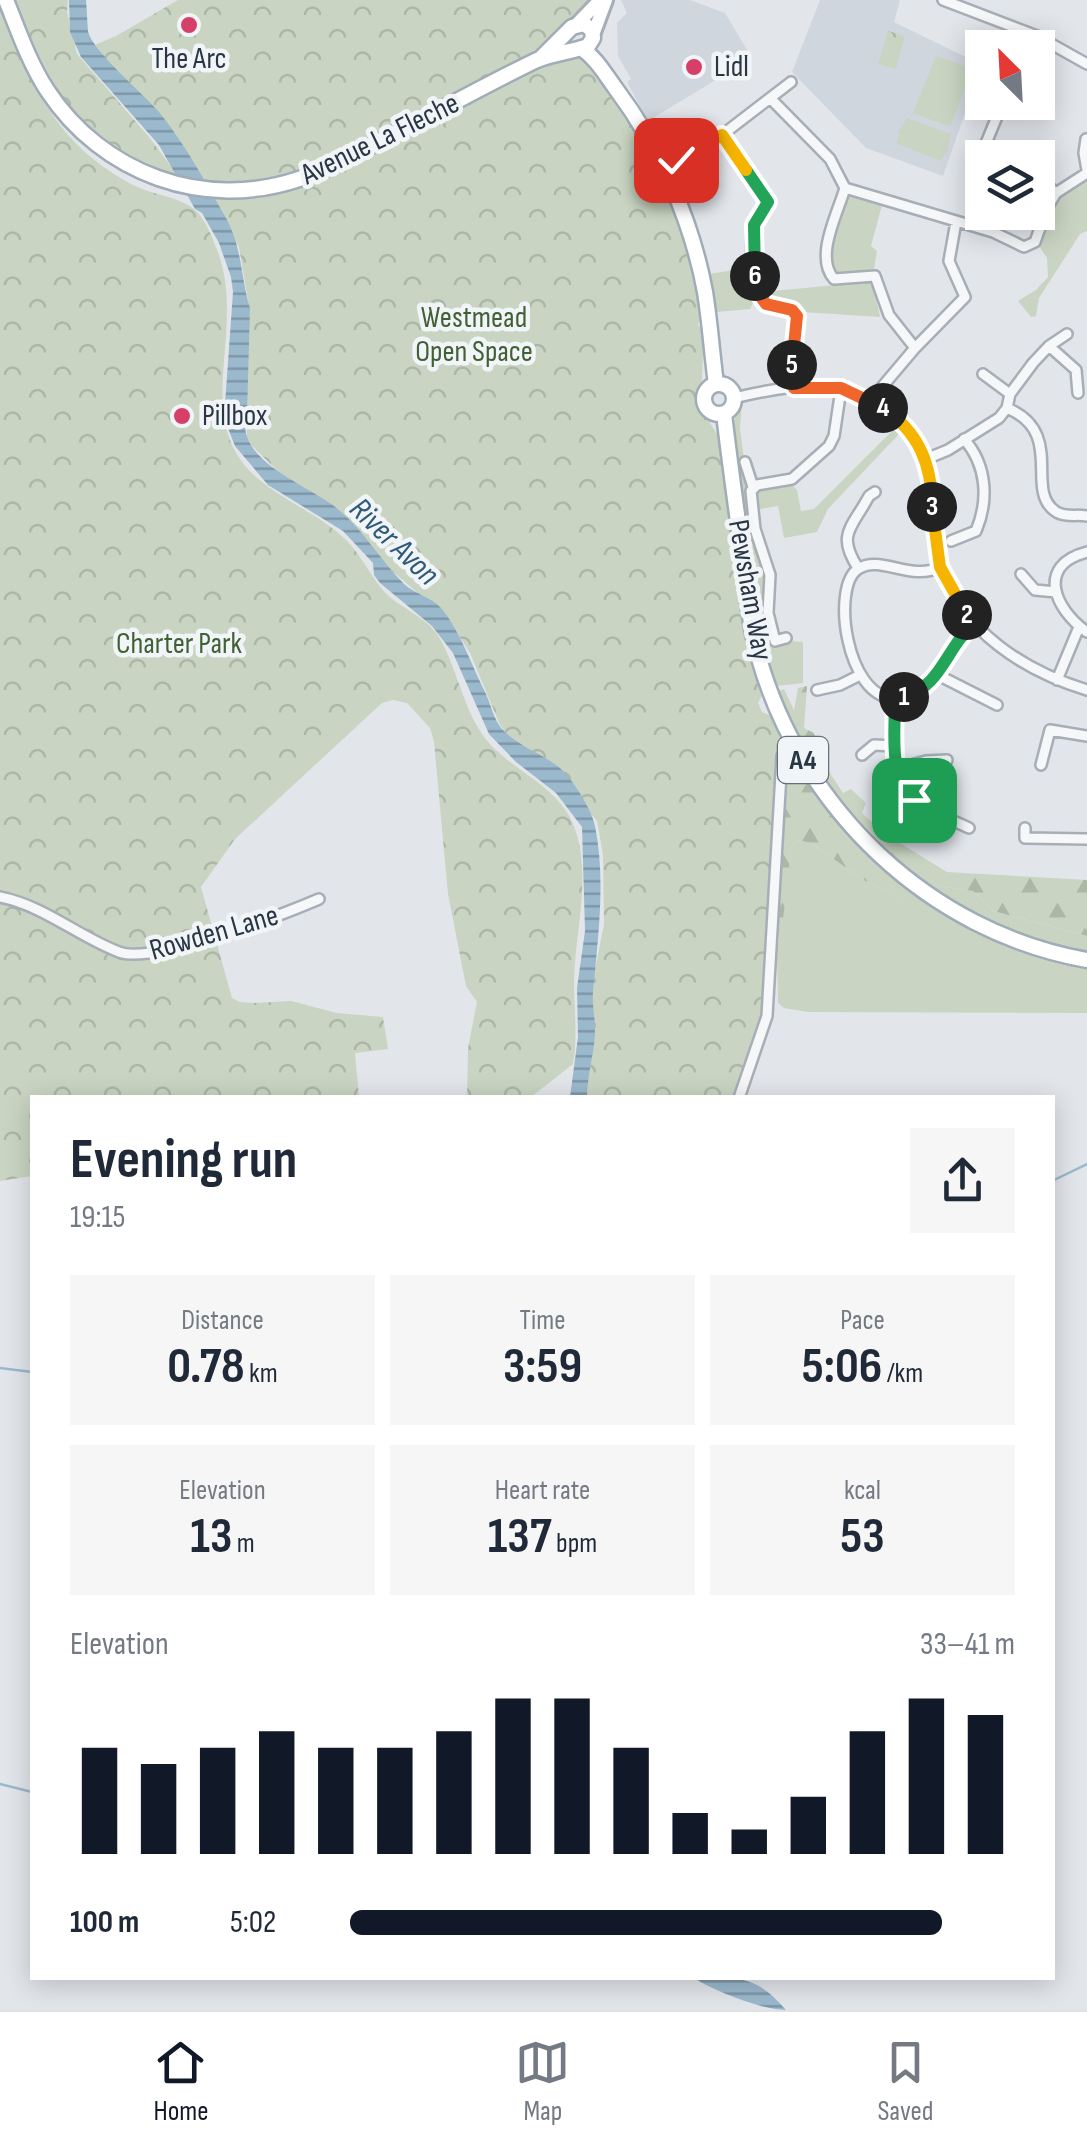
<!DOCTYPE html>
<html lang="en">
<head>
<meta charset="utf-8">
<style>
	body { margin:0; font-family:"Sofia Sans Condensed",sans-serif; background:#f6f6f7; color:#1f2937; height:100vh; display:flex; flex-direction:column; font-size:38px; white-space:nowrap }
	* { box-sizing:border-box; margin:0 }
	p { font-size:32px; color:#747a83 }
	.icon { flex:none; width:55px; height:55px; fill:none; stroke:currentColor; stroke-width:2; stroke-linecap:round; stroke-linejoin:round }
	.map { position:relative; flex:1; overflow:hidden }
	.panel { position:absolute; left:30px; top:1095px; width:1025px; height:885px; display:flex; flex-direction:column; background:#fff; border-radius:0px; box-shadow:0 5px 25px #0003 }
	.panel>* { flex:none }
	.needle { width:65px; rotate:336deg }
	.buttons { position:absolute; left:965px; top:30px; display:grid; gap:20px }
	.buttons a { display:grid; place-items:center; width:90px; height:90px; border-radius:0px; background:#fff; box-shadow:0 5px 25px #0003; font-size:50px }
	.pin { position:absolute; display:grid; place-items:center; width:85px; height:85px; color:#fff; margin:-42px; border-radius:20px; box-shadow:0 5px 15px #0006 }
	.km { position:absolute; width:50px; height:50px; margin:-25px; border-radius:50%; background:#222; color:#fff; font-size:28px; line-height:50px; text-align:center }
	.round { display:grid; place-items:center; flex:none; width:105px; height:105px; border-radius:0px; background:#f6f6f7 }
	.headline { display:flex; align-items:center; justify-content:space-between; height:170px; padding:0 40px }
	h1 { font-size:55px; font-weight:700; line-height:75px }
	.figures { display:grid; grid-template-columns:repeat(3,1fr); gap:15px; height:170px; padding:10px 40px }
	.figures div { display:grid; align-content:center; border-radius:0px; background:#f6f6f7; text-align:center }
	.figures b { font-size:50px; font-weight:700 }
	.figures small { font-size:28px; font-weight:400 }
	.figures p { font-size:28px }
	.chart { height:280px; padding:20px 40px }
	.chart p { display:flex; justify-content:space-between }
	.chart svg { width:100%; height:180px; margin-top:10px; stroke:#111827; stroke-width:6 }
	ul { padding:0 40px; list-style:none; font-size:32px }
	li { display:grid; grid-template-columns:160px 120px 1fr; align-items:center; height:75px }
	li i { height:25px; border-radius:12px; background:#111827 }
	.tab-bar { display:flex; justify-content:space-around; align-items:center; height:140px; border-top:2px solid #e0e1e3; background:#fff; font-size:28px; color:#747a83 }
	.tab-bar a { display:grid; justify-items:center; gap:5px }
	.tab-bar .selected { color:#111827 }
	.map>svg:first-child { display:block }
</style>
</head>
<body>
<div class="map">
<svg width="1087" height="2010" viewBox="0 0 1087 2010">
	<defs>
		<pattern id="forest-firs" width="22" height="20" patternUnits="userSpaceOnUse" patternTransform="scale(2.5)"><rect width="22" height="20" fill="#c9d5c2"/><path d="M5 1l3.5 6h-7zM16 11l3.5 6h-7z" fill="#adb7a8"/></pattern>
		<pattern id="park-crowns" width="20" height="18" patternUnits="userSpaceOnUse" patternTransform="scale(2.5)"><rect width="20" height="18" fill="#c9d5c2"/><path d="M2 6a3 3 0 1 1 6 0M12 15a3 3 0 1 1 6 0" fill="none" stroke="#adb7a8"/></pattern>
		<pattern id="water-rules" width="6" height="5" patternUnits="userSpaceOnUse" patternTransform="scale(2.5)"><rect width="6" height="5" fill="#9bb9cd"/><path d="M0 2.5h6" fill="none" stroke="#7e97a8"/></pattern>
	</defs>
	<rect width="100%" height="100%" fill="#e2e6eb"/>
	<!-- built -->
	<path fill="#cfd6dd" d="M621 0H690L725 13 752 58 648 121 627 82 631 79 618 56 617 23 627 13Z
		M820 0H900L894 22 982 65 943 176 866 148 792 72Z"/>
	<!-- grass -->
	<path fill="#c9d5c2" d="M936 56 972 69 950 127 913 113Z
		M907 118 951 134 947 151 940 161 896 143 900 134 898 132Z
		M1087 179V231L1080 234 1039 298 1036 316 1031 317 1018 301 1036 290 1048 277 1047 258 1038 244C1049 210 1053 195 1087 179Z
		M851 196 882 205 871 246 877 251 874 269 831 274C829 250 832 214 851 196Z
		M740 269 748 277 755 299 750 309 717 312 709 274Z
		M867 282 874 288 880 317 803 312 796 304H777L763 292Z
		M742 404 740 428 748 492 792 485 797 490 801 511 814 509 894 429 900 433 828 509 817 532 784 538 778 506 750 511 765 572 764 605 770 639 803 642V683L775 686C746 604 743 515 733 430L736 411Z
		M794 757 840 822 924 897 1087 965V1013L808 1012 784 1008 778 1003 777 952 791 848 797 840 811 843 863 880 935 913 872 869 835 821 784 766Z
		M922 884 973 891 993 911 1087 936V956L1002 930Z"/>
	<!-- forest -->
	<path fill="url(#forest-firs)" d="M807 686 804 728 814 733 829 765 826 767 843 793 851 789 866 803 862 813 885 834 947 872 1087 880V936L993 911 973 891 922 884 842 803 793 727 778 691 784 689 794 710 798 688Z
		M789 765 798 767 872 868 885 871 938 910 936 914 863 880 811 843 797 840 791 848 781 938 774 937 784 766Z"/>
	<!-- park -->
	<path fill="url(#park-crowns)" d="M15 0H68L67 12 77 54 149 137 179 177C82 155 49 84 15 0Z
		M178 0H594L567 24 557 39 567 55C569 56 581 57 583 58 597 64 608 87 616 100 648 151 715 267 698 325L704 332 701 400 703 413 718 435 747 642 763 693 758 703 762 712 771 716 783 743 777 751 764 1015 734 1097H582L592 1056 589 999 604 924 603 855 597 821 564 783 510 738 500 725 470 653 448 619 291 484 247 441 246 351 250 312 239 247 189 164 90 47 116 36Z
		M0 3C31 84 53 143 135 186 153 195 183 197 197 212 205 220 211 234 215 245 245 313 206 387 232 445 253 492 312 506 346 540 361 555 369 573 382 589 397 608 426 615 439 637 457 668 462 704 482 734 502 763 539 777 561 804 599 851 575 926 574 981 574 1009 578 1036 573 1064L531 1097H467L468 1048 477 1002 466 986 448 894 434 742 430 728 407 703 393 700 382 703 235 839 201 887 232 998 240 1002 253 1003 291 1001 337 1013 383 1017 388 1049 355 1053 359 1097 32 1098V1176L0 1181Z
		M888 31 905 36 896 69 878 64Z"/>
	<!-- water -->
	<path fill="url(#water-rules)" d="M69 0H86C87 10 87 21 88 31 91 50 145 95 159 112 185 144 206 183 226 218 243 250 240 275 250 308L247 414C232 461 312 486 339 510 365 532 381 561 404 584 416 595 432 597 442 609 461 633 471 664 484 690 490 701 492 714 499 725 516 749 555 756 570 779 579 791 592 811 595 826 606 880 598 937 593 992 592 1005 595 1017 595 1030 595 1052 587 1074 587 1097H570L578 1037 577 988 585 931 582 827 556 793 516 762 489 734 453 653 432 626 380 583 374 575 373 563 343 531 268 485 235 446 224 418 233 292 231 277 219 243 202 213 195 209 159 145 81 57 70 32Z
		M694 1978C738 1977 756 1975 786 2010 763 2010 714 1991 694 1978Z"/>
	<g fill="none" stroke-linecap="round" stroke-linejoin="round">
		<!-- stream -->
		<path stroke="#9bb9cd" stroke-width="2.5" d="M1052 1181 1087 1164
			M0 1368 32 1372
			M0 1784 32 1792"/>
		<!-- street casing -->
		<g stroke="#a7aeb6" stroke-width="14">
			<path id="street" d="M943 0 1037 36 1087 64
				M771 99 830 159 845 188 993 232 1024 247 1035 242 1047 208 1056 193 1087 173
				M722 135 767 198C766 209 756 215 753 226 748 247 753 289 766 304L792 310 797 316 792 361 795 388
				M1086 139 1084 153 1087 170
				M984 158V148L1003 102
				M1038 177 1056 193
				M686 179 675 159 722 135 791 82
				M845 188C838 213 814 257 834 279L875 276 889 315 915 348
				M1049 346 1076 370 1078 393
				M983 374 1010 394
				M734 398C763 391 797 384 826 386 874 391 920 427 930 475 937 505 930 536 940 566 962 631 1024 671 1087 690
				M871 400 915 348 965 297 949 261 956 222
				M1007 408C1066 433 1024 489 1055 511 1064 518 1077 514 1087 516
				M926 459 948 450 999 418 1007 408 1010 394 1033 363 1049 346 1067 334
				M745 462 753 487
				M951 541 976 531C989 500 987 465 964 439
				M1087 552C1036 565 1054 609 1087 632
				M940 567C911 582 880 554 858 569 831 586 846 696 893 698 938 699 944 649 974 624
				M858 568C836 534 852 528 869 496L875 492
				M1021 574 1035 590 1056 592
				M786 638 775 641 768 613 770 575 755 529 751 491 757 485 792 479 829 446 834 436 841 389
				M938 675 997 705
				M1057 680 1079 627
				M817 690 840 685 858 676
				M894 698C896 717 893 736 894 755 897 800 934 812 969 828
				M862 755 874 745 894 746
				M1041 765 1050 730 1087 736
				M896 769 926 761 947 760
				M1025 828V838L1087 839
				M0 897C45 906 77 936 119 952 151 965 284 914 319 899
				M739 1098 767 1016 782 756 795 748"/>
		</g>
		<!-- secondary casing -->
		<g stroke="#a7aeb6" stroke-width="18">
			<path id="secondary" d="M577 24 600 0
				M593 35 606 0"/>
		</g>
		<!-- primary casing -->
		<g stroke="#a0acb7" stroke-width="19">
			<path id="primary" d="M6 0C18 30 29 62 47 90 102 174 204 211 299 179 328 170 355 154 382 140 434 114 485 85 537 60 554 53 571 52 588 46L593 38 592 30 584 24 572 27 540 59
				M581 48C596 58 605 74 616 89 659 146 692 221 705 292 710 323 712 354 716 384
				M704 399a15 15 0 1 1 30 0a15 15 0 1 1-30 0Z
				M724 414C730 464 737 515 744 565 747 595 750 626 758 655 801 809 929 932 1087 960"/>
		</g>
		<!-- street -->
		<use href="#street" stroke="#f5f7f9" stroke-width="9"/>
		<!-- secondary -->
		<use href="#secondary" stroke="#fff" stroke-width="12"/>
		<!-- primary -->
		<use href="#primary" stroke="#fff" stroke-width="14"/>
	</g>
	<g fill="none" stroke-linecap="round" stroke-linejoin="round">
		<!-- split-1 casing -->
		<g stroke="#fff" stroke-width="20">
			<path id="split-1" d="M904 697 894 698C897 734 886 771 914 800"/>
		</g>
		<!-- split-2 casing -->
		<g stroke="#fff" stroke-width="20">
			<path id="split-2" d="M904 697C942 686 946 647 974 624L967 615"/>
		</g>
		<!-- split-3 casing -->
		<g stroke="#fff" stroke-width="20">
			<path id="split-3" d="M932 507 940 567 967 615"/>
		</g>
		<!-- split-4 casing -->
		<g stroke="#fff" stroke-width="20">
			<path id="split-4" d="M883 408C919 432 932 465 932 507"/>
		</g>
		<!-- split-5 casing -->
		<g stroke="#fff" stroke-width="20">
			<path id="split-5" d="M792 365 794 388H841L883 408"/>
		</g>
		<!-- split-6 casing -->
		<g stroke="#fff" stroke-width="20">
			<path id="split-6" d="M755 276 756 290 766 304 792 310 797 316 792 365"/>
		</g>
		<!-- split-7 casing -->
		<g stroke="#fff" stroke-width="20">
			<path id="split-7" d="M746 170 768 202 754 225 755 276"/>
		</g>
		<!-- split-8 casing -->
		<g stroke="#fff" stroke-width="20">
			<path id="split-8" d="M676 160 722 135 746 170"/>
		</g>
		<!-- split-1 -->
		<use href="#split-1" stroke="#22a559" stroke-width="12"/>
		<!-- split-2 -->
		<use href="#split-2" stroke="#22a559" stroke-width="12"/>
		<!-- split-3 -->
		<use href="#split-3" stroke="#f5b400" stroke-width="12"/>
		<!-- split-4 -->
		<use href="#split-4" stroke="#f5b400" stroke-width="12"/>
		<!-- split-5 -->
		<use href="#split-5" stroke="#f0652b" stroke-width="12"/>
		<!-- split-6 -->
		<use href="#split-6" stroke="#f0652b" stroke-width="12"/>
		<!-- split-7 -->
		<use href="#split-7" stroke="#22a559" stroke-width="12"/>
		<!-- split-8 -->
		<use href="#split-8" stroke="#f5b400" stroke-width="12"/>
	</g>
	<!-- markers -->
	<g fill="#d64068" stroke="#f1f5f8" stroke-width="4">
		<circle cx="189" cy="25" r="10"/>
		<circle cx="694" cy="67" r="10"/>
		<circle cx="182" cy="416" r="10"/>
	</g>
	<g text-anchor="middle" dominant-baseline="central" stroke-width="9" stroke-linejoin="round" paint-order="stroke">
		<!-- shield labels -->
		<rect fill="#f1f5f8" stroke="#656f7a" stroke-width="2.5" x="778" y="737" width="50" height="46" rx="8"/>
		<g font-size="28" font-weight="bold" fill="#293644">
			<text x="803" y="760">A4</text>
		</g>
		<!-- poi labels -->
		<g font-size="30" fill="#293644" stroke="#f1f5f8" text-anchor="start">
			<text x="189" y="59" text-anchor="middle">The Arc</text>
			<text x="714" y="67">Lidl</text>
			<text x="202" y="416">Pillbox</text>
		</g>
		<!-- street labels -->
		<g font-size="30" fill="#293644" stroke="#f1f5f8">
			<text transform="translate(380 139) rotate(-26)">Avenue La Fleche</text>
			<text transform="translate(750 590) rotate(80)">Pewsham Way</text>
			<text transform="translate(214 933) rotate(-16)">Rowden Lane</text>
		</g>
		<!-- park labels -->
		<g font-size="30" fill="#426035" stroke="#f1f5f8">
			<text x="474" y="318">Westmead<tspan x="474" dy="34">Open Space</tspan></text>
			<text x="179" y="644">Charter Park</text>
		</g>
		<!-- water labels -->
		<g font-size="32" font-style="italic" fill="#305a7a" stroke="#f1f5f8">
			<text transform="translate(394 542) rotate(44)">River Avon</text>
		</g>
	</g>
</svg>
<div class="buttons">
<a><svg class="needle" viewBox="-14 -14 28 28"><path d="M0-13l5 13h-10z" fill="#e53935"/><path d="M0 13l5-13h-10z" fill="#747a83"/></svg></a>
<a><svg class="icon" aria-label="layers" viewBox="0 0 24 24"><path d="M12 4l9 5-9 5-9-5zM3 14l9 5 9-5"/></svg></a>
</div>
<div class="pin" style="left:914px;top:800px;background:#1e9e55"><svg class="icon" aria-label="arrive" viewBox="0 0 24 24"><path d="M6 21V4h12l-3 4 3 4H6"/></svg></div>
<div class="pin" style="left:676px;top:160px;background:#d93025"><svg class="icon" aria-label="check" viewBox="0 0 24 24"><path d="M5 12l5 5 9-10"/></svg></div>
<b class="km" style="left:904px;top:697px">1</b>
<b class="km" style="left:967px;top:615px">2</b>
<b class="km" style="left:932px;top:507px">3</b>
<b class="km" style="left:883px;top:408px">4</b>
<b class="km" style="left:792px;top:365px">5</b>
<b class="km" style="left:755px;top:276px">6</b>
<section class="panel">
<div class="headline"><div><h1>Evening run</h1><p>19:15</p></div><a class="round"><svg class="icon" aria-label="share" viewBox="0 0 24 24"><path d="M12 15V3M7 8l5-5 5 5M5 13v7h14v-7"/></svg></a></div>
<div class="figures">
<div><p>Distance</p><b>0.78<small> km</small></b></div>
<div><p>Time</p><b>3:59</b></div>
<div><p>Pace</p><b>5:06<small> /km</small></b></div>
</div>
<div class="figures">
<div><p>Elevation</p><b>13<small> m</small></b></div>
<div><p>Heart rate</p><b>137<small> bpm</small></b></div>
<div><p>kcal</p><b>53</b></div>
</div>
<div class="chart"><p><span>Elevation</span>33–41 m</p>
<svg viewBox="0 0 160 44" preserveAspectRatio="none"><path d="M5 44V18M15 44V22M25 44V18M35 44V14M45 44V18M55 44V18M65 44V14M75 44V6M85 44V6M95 44V18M105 44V34M115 44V38M125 44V30M135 44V14M145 44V6M155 44V10"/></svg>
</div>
<ul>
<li><b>100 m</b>5:02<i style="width:89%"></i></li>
</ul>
</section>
</div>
<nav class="tab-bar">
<a class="selected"><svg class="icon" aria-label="home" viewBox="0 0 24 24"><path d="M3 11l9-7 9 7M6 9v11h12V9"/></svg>Home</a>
<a><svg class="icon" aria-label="map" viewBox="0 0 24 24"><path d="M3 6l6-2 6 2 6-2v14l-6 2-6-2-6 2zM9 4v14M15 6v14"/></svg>Map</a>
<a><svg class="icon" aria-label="saved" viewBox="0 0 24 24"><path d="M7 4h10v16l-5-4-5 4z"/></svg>Saved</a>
</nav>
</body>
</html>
